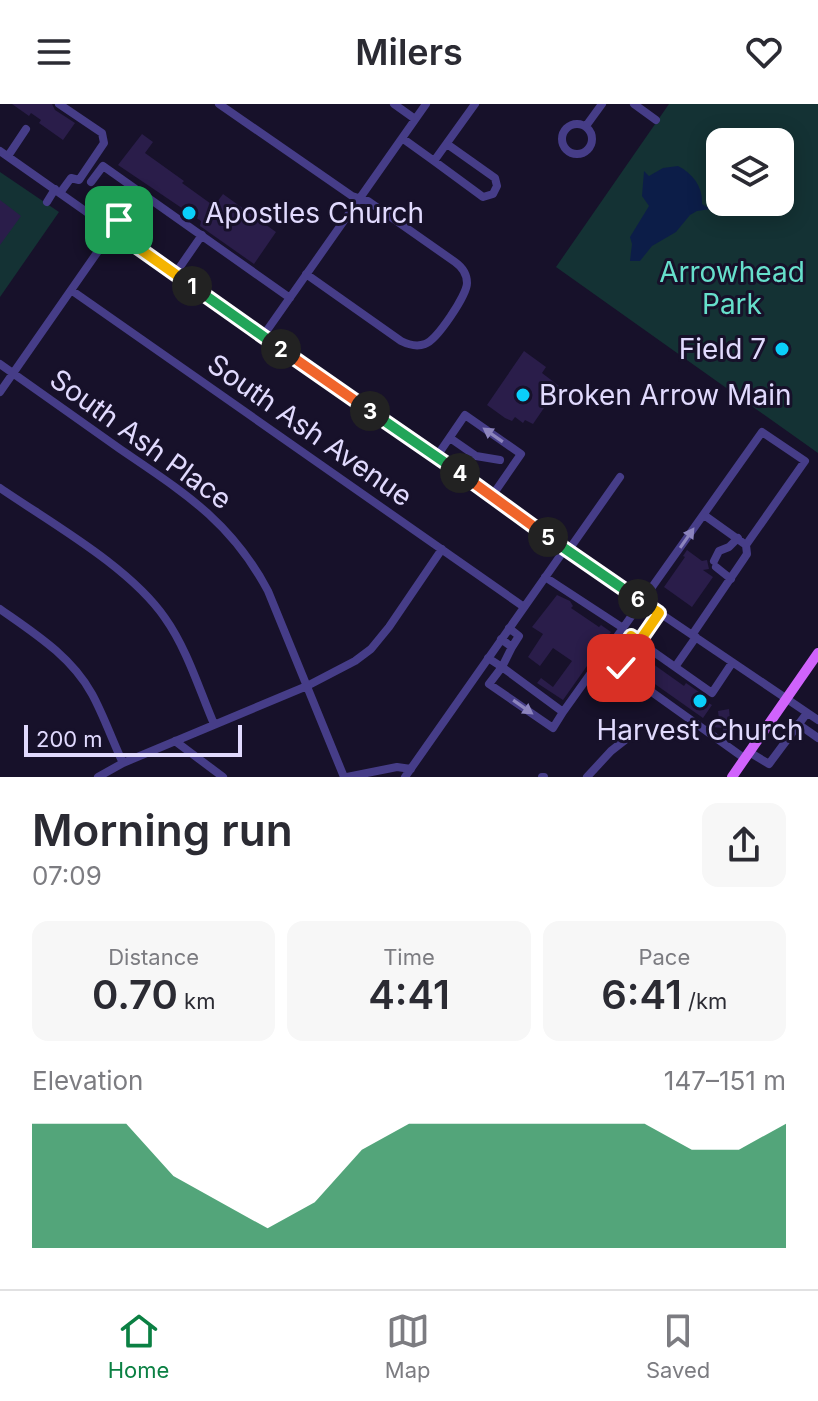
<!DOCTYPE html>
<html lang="en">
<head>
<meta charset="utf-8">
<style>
	body { margin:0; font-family:Inter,sans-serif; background:#f7f7f7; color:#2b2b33; height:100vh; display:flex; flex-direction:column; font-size:30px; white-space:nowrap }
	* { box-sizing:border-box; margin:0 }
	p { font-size:26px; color:#7c7c81 }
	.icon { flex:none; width:44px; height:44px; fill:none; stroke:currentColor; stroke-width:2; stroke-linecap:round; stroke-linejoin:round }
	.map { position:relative; height:673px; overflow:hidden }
	.side { display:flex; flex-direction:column; background:#fff; flex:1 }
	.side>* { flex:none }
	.buttons { position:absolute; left:706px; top:24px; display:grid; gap:16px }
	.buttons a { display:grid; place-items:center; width:88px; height:88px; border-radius:16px; background:#fff; box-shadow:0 4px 20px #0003; font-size:40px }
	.scale { position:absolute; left:24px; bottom:20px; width:218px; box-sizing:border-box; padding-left:8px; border:4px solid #e1dafe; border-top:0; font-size:22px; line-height:28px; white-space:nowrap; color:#e1dafe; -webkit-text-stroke:6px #17112a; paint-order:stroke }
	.pin { position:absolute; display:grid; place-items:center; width:68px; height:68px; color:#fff; margin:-34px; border-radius:16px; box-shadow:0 4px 12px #0006 }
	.km { position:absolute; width:40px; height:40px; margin:-20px; border-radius:50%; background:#222; color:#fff; font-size:22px; line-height:40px; text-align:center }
	.round { display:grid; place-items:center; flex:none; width:84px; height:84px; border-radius:16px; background:#f7f7f7 }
	.head { display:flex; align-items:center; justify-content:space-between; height:136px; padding:0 32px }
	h1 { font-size:44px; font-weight:600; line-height:60px }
	.figures { display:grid; grid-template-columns:repeat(3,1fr); gap:12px; height:136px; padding:8px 32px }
	.figures div { display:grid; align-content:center; border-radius:16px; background:#f7f7f7; text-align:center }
	.figures b { font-size:40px; font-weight:600 }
	.figures small { font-size:22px; font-weight:400 }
	.figures p { font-size:22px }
	.chart { height:224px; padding:16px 32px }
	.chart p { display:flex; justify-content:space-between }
	.chart svg { width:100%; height:144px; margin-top:8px; fill:#0b8043; opacity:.7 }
	header { display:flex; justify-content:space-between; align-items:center; height:104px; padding:0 32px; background:#fff; font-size:36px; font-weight:600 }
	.tab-bar { display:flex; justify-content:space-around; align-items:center; height:112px; border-top:2px solid #e1e1e2; background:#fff; font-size:22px; color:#7c7c81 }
	.tab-bar a { display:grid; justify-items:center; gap:4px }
	.tab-bar .selected { color:#0b8043 }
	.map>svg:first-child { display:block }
</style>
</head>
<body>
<header><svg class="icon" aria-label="menu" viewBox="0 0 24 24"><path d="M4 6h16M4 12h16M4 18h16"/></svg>Milers<svg class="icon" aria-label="heart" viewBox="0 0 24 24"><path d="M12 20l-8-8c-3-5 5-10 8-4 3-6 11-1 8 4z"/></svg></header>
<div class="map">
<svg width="818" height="673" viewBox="0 0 818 673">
	<rect width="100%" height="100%" fill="#17112a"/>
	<!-- green -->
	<path fill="#143234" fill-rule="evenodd" d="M669 0H818V349L556 163ZM720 38H780V98H720Z
		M0 68 59 108 0 193Z"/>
	<!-- water -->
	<path fill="#0c1d48" d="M678 62C694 70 703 84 702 100L710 105 697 107 690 111 676 128 652 142 640 157H630L632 140 630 133 649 102 642 92 644 67 649 72 663 64Z"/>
	<!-- building -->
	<path fill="#2a1d4a" d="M12 0H52L55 6 75 19 63 36 39 19 41 16 31 9 29 12Z
		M142 30 153 38 145 49 184 77 182 79 214 102 223 90 276 128 254 160 200 122 201 117 118 61Z
		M0 96 21 112 0 141Z
		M524 247 546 263 542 269 559 282 533 320 525 316 523 319 515 313 512 317 505 314 487 301Z
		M687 446 702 457 707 456 709 465 703 466 713 473 692 503 664 483 685 453 683 452Z
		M557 491 570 497 573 502 571 504 599 523 601 521 611 528 563 596 537 579 541 574 553 583 572 557 553 544 540 562 528 553 543 530 532 523Z
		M633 542 641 548 639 550 684 582 686 579 709 595 707 598 712 601 703 614 635 566 638 562 626 553Z
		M729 605 732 635H729L723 631V624L712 623 711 616 719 615 718 607Z"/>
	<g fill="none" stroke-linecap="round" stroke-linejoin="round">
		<!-- minor -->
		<path stroke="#463d88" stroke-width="8" d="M59 0 102 29 104 39 79 76 71 74 60 89
			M219 0 352 92 368 97 455 158C462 163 467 170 467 179 467 191 437 236 425 240 417 243 409 241 401 237L306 170
			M394 0 415 15
			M634 0 656 16
			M562 35a15 15 0 1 1 30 0a15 15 0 1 1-30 0Z
			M586 22 602 0
			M402 34 434 57 475 0
			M0 47 568 447 818 616
			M8 52 26 25
			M434 57 483 93 493 90 497 82 495 74 447 40
			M91 78 103 62 290 194
			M47 98 55 85
			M175 170 202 131
			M71 186 524 503
			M263 232 426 0
			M0 260C40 288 80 317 120 345 183 388 231 417 268 487L344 673
			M0 288 140 87
			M450 334 476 352 500 356
			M437 352 465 311 521 350 492 392
			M0 384C51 419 130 463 165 514 187 545 199 585 214 620
			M704 411 746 441
			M568 447 620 373
			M714 457 719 447 729 443 738 434
			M716 463 731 475
			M545 473 623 524 563 608
			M0 505C34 529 71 552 92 590 104 612 112 636 123 659
			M623 524 762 328 805 357 746 441 747 450 743 456 692 531
			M501 535 512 543 519 532 509 524
			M639 538 659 509
			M488 554 502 563 489 580 553 624 563 608 502 563 512 543
			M732 559 712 589 631 532 618 552 621 564 635 576 744 654
			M675 563 696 533
			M798 620 818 634
			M175 637 223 673
			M749 648 769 660 807 609
			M98 673 123 659 307 582 355 557 371 545 389 523 442 445
			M347 673 397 663 411 665
			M405 673 565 445
			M542 673H544
			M587 673 611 647 625 636"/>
		<!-- major -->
		<path stroke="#d063fc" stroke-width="10" d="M732 673 818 549"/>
	</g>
	<!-- one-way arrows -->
	<defs><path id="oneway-solid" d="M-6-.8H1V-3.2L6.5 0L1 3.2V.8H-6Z" transform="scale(2)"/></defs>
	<g fill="#8c84bd">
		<use href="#oneway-solid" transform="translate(493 331) rotate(-145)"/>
		<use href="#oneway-solid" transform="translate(687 434) rotate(-55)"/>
		<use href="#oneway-solid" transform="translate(523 603) rotate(35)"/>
	</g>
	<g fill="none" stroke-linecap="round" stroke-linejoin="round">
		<!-- split-1 casing -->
		<g stroke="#fff" stroke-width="16">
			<path id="split-1" d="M119 116 113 126 192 182"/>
		</g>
		<!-- split-2 casing -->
		<g stroke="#fff" stroke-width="16">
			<path id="split-2" d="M192 182 281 245"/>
		</g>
		<!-- split-3 casing -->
		<g stroke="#fff" stroke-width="16">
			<path id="split-3" d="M281 245 370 307"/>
		</g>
		<!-- split-4 casing -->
		<g stroke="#fff" stroke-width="16">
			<path id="split-4" d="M370 307 460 369"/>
		</g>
		<!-- split-5 casing -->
		<g stroke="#fff" stroke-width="16">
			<path id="split-5" d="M460 369 548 433"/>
		</g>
		<!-- split-6 casing -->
		<g stroke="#fff" stroke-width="16">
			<path id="split-6" d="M548 433 638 495"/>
		</g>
		<!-- split-7 casing -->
		<g stroke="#fff" stroke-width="16">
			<path id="split-7" d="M621 564 618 552 631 532 639 538 659 509 638 495"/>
		</g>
		<!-- split-1 -->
		<use href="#split-1" stroke="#f5b400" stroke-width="10"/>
		<!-- split-2 -->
		<use href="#split-2" stroke="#22a559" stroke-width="10"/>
		<!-- split-3 -->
		<use href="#split-3" stroke="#f0652b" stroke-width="10"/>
		<!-- split-4 -->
		<use href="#split-4" stroke="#22a559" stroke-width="10"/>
		<!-- split-5 -->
		<use href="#split-5" stroke="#f0652b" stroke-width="10"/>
		<!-- split-6 -->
		<use href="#split-6" stroke="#22a559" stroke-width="10"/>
		<!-- split-7 -->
		<use href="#split-7" stroke="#f5b400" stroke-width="10"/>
	</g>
	<!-- markers -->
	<g fill="#0acffb" stroke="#17112a" stroke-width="3">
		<circle cx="189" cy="109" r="8"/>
		<circle cx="782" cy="245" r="8"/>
		<circle cx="523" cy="291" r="8"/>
		<circle cx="700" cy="597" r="8"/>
	</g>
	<g text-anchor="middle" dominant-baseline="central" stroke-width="6" stroke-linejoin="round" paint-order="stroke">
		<!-- poi labels -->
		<g font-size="28" fill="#e1dafe" stroke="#17112a" text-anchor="start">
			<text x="205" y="109">Apostles Church</text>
			<text x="766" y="245" text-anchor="end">Field 7</text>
			<text x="539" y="291">Broken Arrow Main</text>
			<text x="700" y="626" text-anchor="middle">Harvest Church</text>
		</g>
		<!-- park labels -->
		<g font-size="28" fill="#66dfcb" stroke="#17112a">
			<text x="732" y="168">Arrowhead<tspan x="732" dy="32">Park</tspan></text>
		</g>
		<!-- street labels -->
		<g font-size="28" fill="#e1dafe" stroke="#17112a">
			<text transform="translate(310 326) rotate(35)">South Ash Avenue</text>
			<text transform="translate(141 335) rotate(36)">South Ash Place</text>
		</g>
	</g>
</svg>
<div class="buttons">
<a><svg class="icon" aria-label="layers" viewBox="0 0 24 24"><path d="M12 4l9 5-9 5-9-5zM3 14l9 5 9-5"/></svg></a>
</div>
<div class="scale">200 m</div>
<div class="pin" style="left:119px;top:116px;background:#1e9e55"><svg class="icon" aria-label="arrive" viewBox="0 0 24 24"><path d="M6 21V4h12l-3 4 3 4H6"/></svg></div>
<div class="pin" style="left:621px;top:564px;background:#d93025"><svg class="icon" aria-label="check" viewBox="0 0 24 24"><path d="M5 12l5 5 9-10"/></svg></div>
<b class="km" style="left:192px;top:182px">1</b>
<b class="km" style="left:281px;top:245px">2</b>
<b class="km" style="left:370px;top:307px">3</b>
<b class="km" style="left:460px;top:369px">4</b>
<b class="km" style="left:548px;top:433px">5</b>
<b class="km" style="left:638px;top:495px">6</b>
</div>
<section class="side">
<div class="head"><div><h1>Morning run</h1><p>07:09</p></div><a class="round"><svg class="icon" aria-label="share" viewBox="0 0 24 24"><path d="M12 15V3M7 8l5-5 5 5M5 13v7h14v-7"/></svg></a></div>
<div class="figures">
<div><p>Distance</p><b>0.70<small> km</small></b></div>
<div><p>Time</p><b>4:41</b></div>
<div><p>Pace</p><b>6:41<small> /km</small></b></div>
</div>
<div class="chart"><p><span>Elevation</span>147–151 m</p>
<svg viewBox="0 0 160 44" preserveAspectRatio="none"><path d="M0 44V6L10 6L20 6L30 22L40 30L50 38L60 30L70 14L80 6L90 6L100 6L110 6L120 6L130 6L140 14L150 14L160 6V44z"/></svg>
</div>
</section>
<nav class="tab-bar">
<a class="selected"><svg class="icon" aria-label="home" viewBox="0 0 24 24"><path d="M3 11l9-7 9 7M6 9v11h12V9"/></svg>Home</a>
<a><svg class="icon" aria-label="map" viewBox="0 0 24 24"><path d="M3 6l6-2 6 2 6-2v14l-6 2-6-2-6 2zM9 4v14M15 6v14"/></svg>Map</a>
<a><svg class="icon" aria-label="saved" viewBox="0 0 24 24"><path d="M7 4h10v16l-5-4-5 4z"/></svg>Saved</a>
</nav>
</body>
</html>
